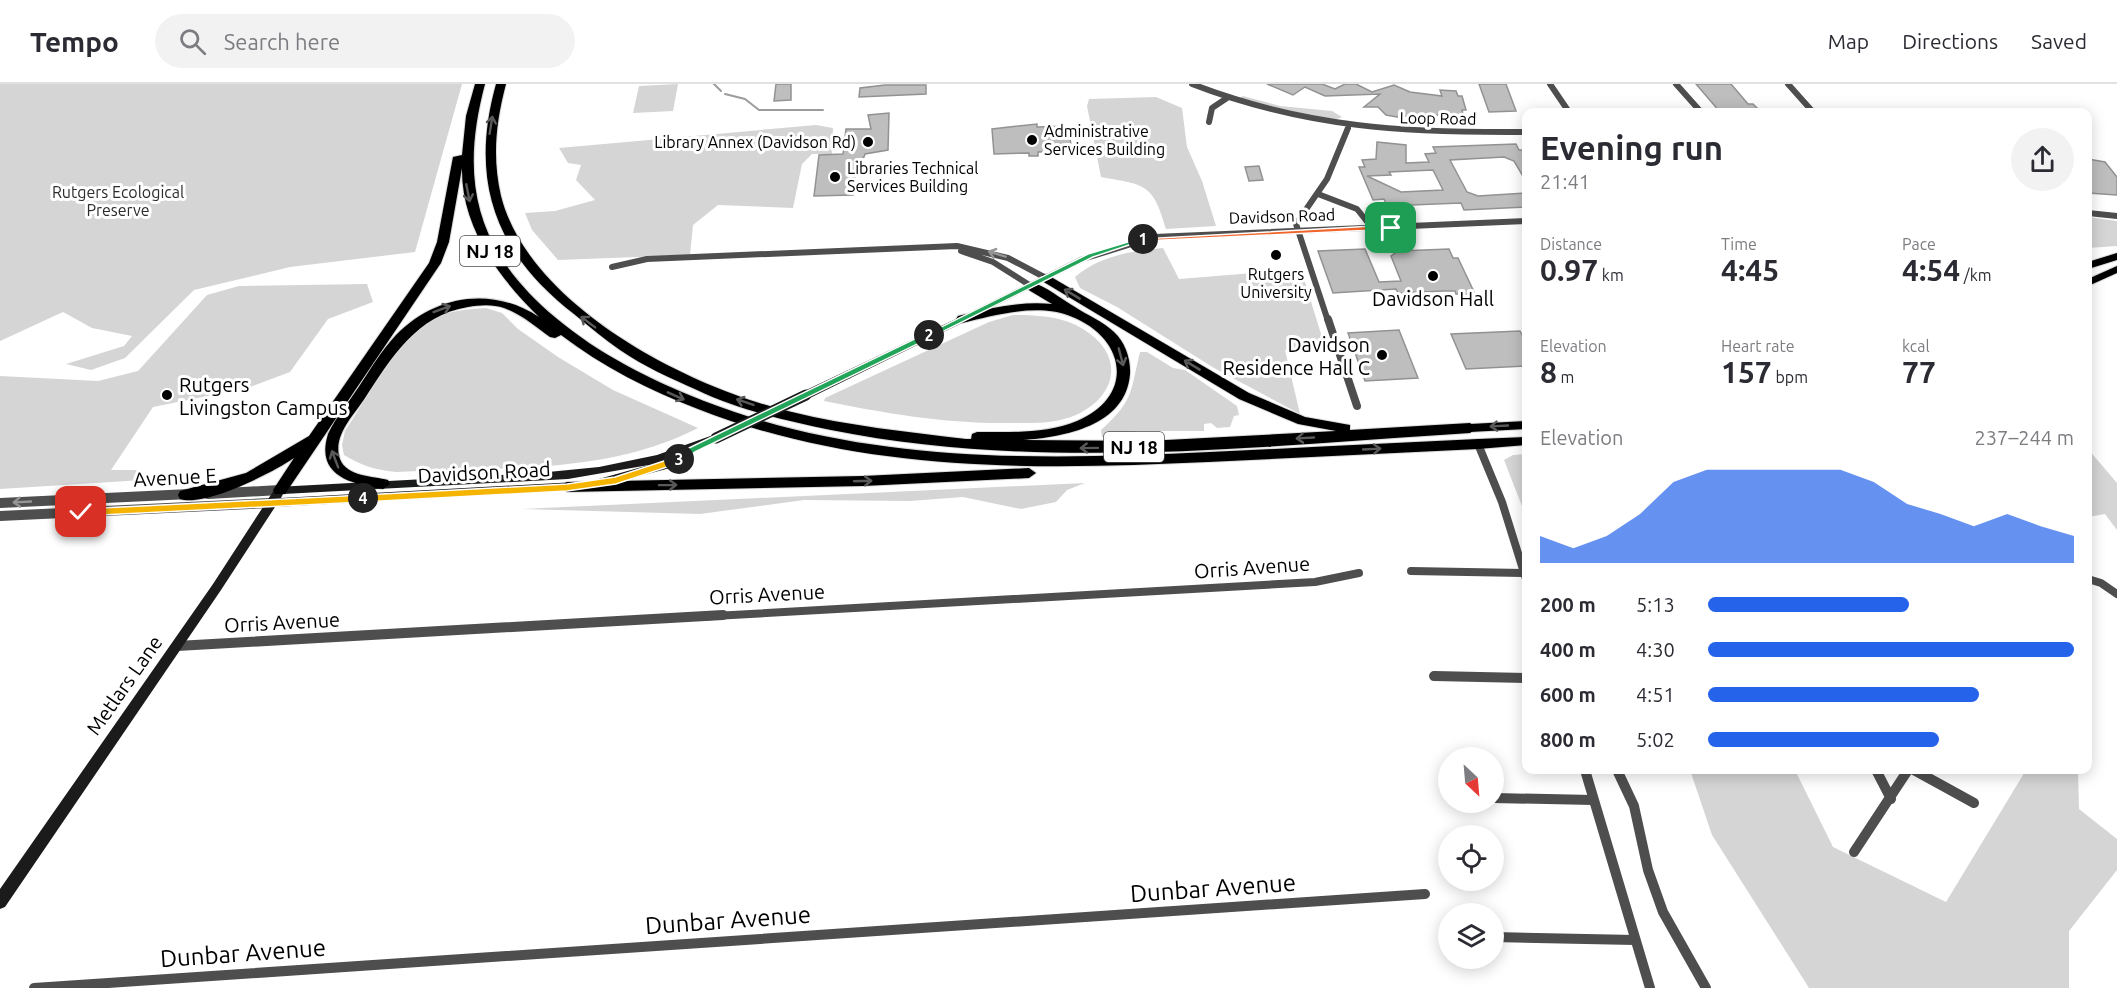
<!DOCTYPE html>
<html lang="en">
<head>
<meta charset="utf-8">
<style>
	body { margin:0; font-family:Ubuntu,sans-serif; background:#f2f2f3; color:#2b2b33; height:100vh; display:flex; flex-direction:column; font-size:22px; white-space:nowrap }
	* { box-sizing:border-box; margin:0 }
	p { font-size:20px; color:#7c7c81 }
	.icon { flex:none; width:33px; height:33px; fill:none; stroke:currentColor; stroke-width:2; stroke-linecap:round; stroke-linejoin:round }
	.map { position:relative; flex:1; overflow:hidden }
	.drawer { position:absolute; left:1522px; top:24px; width:570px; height:666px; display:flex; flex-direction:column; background:#fff; border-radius:12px; box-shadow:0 3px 15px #0003 }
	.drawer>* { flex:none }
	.needle { width:39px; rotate:154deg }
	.fabs { position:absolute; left:1438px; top:663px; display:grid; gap:12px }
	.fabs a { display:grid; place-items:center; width:66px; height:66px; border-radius:50%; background:#fff; box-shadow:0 3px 15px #0003; font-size:30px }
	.pin { position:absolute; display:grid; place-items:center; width:51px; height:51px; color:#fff; margin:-26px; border-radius:12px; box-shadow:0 3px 9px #0006 }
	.km { position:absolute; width:30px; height:30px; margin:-15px; border-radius:50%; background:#222; color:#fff; font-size:16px; line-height:30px; text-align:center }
	.round { display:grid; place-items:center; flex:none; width:63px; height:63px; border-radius:32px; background:#f2f2f3 }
	.head { display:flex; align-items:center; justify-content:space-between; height:102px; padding:0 18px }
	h1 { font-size:33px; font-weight:600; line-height:45px }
	.metrics { display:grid; grid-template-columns:repeat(3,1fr); gap:9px; height:102px; padding:6px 18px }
	.metrics div { display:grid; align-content:center }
	.metrics b { font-size:30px; font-weight:600 }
	.metrics small { font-size:16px; font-weight:400 }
	.metrics p { font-size:16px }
	.chart { height:168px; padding:12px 18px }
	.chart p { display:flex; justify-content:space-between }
	.chart svg { width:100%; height:108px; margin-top:6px; fill:#2563eb; opacity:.7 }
	ul { padding:0 18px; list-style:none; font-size:20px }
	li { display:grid; grid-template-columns:96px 72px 1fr; align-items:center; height:45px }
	li i { height:15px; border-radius:8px; background:#2563eb }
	header { display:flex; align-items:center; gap:36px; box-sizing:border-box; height:84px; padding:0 30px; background:#fff; border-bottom:2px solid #e1e1e2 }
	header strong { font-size:28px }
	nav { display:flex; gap:33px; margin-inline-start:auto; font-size:21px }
	.search { width:420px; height:54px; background:#f2f2f3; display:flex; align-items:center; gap:15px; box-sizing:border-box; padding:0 21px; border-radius:33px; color:#7c7c81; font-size:22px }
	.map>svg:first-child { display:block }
</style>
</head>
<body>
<header>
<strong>Tempo</strong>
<div class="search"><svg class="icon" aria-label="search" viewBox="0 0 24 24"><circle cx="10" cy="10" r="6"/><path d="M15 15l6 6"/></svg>Search here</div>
<nav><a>Map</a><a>Directions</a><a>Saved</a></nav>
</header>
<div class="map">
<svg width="2117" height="904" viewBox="0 0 2117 904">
	<rect width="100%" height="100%" fill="#fff"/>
	<!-- green -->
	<path fill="#d5d5d5" d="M0 0H462L415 168 290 183 194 206 125 274 91 286 66 280 124 262 132 252 92 244 63 228 0 257Z
		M678 0 673 27 633 29 639 2Z
		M1243 12 1280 22 1332 27 1342 33 1332 37 1239 14Z
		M1156 13 1182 24 1187 63 1202 97 1216 142 1166 145C1153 99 1145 101 1101 93L1087 22 1089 15Z
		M816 41 833 44 832 70H812L802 80 793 124 718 121 693 141 690 171 558 176 532 146 525 129 555 127 595 116 576 96 581 81 568 79 559 64Z
		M2088 133 2117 137V162L2088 164Z
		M1163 164 1179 195 1301 185 1325 263 1285 266 1300 330 1214 284 1117 223 1080 204 1075 193C1099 172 1131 167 1163 164Z
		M367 200 373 218 328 235 290 288 247 304 153 323 111 386H139L143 396 0 405V292L98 297 138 287 207 211 239 202Z
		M486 224 502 229 518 245 558 273 613 306 698 344C608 391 496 383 397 388 376 386 362 382 344 371L342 361 345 347C366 316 399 252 432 235 447 227 468 225 486 224Z
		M1013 231C1037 231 1062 232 1083 245 1125 270 1118 312 1076 331 1055 340 1035 339 1013 339 945 340 890 330 824 317L825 314 989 238Z
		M1140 268H1147L1173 284 1185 286 1237 322 1239 331 1234 332 1230 343 1217 344 1211 339 1204 340V347H1139L1102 353 1101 346C1134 316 1130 309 1140 268Z
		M2088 365 2117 399V446L2105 430 2088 433Z
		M1527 370V435L1504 376 1513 371Z
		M1085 399 1067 406 1056 418 1021 425 963 413 910 417 804 416 700 430 522 425Z
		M1690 686H1795L1833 763 1946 818 2026 686H2078L2079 725 2117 755V786L2069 847V904H1809L1712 751Z"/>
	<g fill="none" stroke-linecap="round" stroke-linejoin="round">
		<!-- stream -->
		<path stroke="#9c9c9c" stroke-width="2" d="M714 0 721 7
			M725 10 745 15 759 26H823"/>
	</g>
	<!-- building -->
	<path fill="#bebebe" stroke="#929292" stroke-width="1.5" fill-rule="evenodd" d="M776 0H791V16L774 17Z
		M1267 0H1322L1335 5 1345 0H1356L1372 8 1394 1 1410 8 1442 12 1440 6 1456 7 1458 12H1462L1466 26H1462L1464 34 1425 30 1397 33 1386 31 1378 23H1364L1380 10 1325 12 1305 3 1293 11Z
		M1479 0H1506L1516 27 1489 28Z
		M1696 0H1731L1748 20H1753L1761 28H1720Z
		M885 1H926V10L859 13 860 4Z
		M889 29 888 66 865 70 864 73 856 78 853 111 814 112 819 71 843 70 846 45H871L868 31Z
		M1037 40V43L1068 42 1072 67 1038 68V72H1029V69L994 70 992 45Z
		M1377 58 1406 61V79L1429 78 1425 70 1436 69 1433 63 1516 60 1519 66H1527V99L1514 77 1504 73 1450 76 1467 108 1478 112 1527 109V123L1464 126 1461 119 1387 122 1384 115 1373 116 1359 83H1365L1362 76 1376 75ZM1433 86 1443 106 1401 108 1367 92 1391 91 1389 88Z
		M2088 75 2105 78 2117 93V111L2088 109Z
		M1259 82 1263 96 1249 97 1245 83Z
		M1365 165 1379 198 1401 197 1391 172 1398 167 1449 165 1453 174H1458L1475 210H1456L1455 207H1444L1398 209 1396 205 1333 209 1318 167Z
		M1399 246 1418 294 1365 297 1348 249Z
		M1520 247 1527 260V282L1466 285 1451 250Z"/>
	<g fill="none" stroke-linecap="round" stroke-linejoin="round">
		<!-- trunk casing -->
		<g stroke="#dbdbdb" stroke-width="2">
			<path id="trunk" d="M2117 169V176L2088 185V178Z
				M2117 182V189L2088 202V195Z
				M1527 337V345L1470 348 1464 344 1470 340Z
				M1527 353V361L1478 365 1472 360 1478 355Z"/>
		</g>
		<!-- motorway casing -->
		<g stroke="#dbdbdb" stroke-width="2">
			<path id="motorway" d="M475 0H485C459 98 476 167 556 234 600 271 651 296 704 317 866 380 1039 376 1210 368 1299 364 1389 359 1478 355L1485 360 1478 365C1388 369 1298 374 1208 378 1035 386 862 389 698 325 649 306 603 283 561 251L555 254 550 253C536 243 521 230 504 224 493 220 479 221 468 223 417 231 391 274 365 314 354 331 332 352 340 375 347 393 373 392 388 396L390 400 383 405C351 400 315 392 328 350 336 333 348 319 358 304 370 286 381 267 396 251 435 211 492 202 539 233 499 194 461 143 462 84L449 158 441 179 285 410H275L273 406 294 374C272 389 205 423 180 415L178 411 180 407 246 389 309 352 429 179 437 158 453 73 462 71 466 32Z
				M496 0H506C496 38 492 73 501 112 529 222 689 304 792 328 849 342 908 348 966 355H971L972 350 977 348C1009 348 1046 350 1077 337 1136 312 1126 253 1070 232 1037 219 995 231 962 239L956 235 958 232C989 224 1020 217 1052 220L1027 205 1025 202 1031 198C1046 202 1061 215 1075 223 1087 231 1104 238 1114 248 1125 258 1131 275 1130 290 1126 342 1064 353 1023 356L1147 357 1336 347 1298 340 1239 315 1042 197V191L1046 190 1249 309 1305 333 1350 341V346L1470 339 1477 344 1470 349 1440 351C1241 364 1029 386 831 346 787 337 739 326 697 306 672 295 643 282 620 266 604 255 589 242 574 230 495 169 469 97 496 0Z
				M1029 384 1036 389 1029 394 863 402 567 408 560 403 567 398 863 392Z"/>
		</g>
		<!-- minor-far2 -->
		<path stroke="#4e4e4e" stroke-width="6" d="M1192 0C1306 44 1406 49 1527 48
			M1550 0 1569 28
			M1676 0 1701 28
			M1788 0 1813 28
			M1209 38 1212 24 1227 14
			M1318 110 1357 125 1373 145
			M2088 129 2117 132
			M961 167 993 178 1031 202
			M612 183 647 175 957 162 1008 174 1046 194
			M971 231 1083 175 1154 153 1527 137
			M1328 237 1296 140 1327 95 1348 44"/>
		<!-- minor-far1 -->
		<path stroke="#4e4e4e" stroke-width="8" d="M1328 235 1357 322
			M1478 360 1502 418 1527 498
			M1411 487 1523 489
			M2088 495 2101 499 2117 510
			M696 533 1315 498 1359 489"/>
		<!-- minor -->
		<path stroke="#4e4e4e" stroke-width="10" d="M177 562 723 531
			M1434 592 1527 594
			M1585 686 1650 904
			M1617 686 1634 722 1648 786 1663 828 1706 904
			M1876 686 1891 715
			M1914 686 1974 719
			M1494 714 1593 716
			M1854 768 1908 686
			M1494 853 1635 856
			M34 904 1425 810"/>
		<!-- tertiary -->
		<path stroke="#4e4e4e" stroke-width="10" d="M208 410 280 406
			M0 419 190 410
			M0 432 271 419"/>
		<!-- secondary -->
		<path fill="#1b1b1b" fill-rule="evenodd" d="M962 232 967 235 966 237 810 314 806 315 801 311 802 308Z
			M716 350 722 354 720 357 666 377 670 378 672 381 670 384 599 403 593 399 595 396 649 381 568 395 283 410 281 414 576 398 582 402 576 406 275 423 221 506 5 823 0 825V805L213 500 276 403 538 389 599 383 657 371Z"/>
		<!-- trunk -->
		<use href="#trunk" fill="#000" fill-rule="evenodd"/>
		<!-- motorway -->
		<use href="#motorway" fill="#000" fill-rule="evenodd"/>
		<!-- secondary-bridge -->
		<path stroke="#1b1b1b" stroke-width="11" d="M716 354 806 311"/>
	</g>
	<!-- one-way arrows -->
	<defs><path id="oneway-shaft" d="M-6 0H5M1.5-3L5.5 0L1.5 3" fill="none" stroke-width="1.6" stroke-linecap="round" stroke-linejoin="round" transform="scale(1.5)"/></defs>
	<g stroke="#595959">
		<use href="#oneway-shaft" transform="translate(491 41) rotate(-81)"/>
		<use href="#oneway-shaft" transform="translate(468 109) rotate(79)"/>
		<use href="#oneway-shaft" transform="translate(1072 210) rotate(-149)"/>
		<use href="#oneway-shaft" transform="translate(442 225) rotate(-20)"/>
		<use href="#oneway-shaft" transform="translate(588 238) rotate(-143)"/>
		<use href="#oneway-shaft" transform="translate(1121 273) rotate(75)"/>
		<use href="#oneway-shaft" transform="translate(1192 281) rotate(-149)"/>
		<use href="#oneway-shaft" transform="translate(676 312) rotate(24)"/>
		<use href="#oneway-shaft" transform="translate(745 318) rotate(-161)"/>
		<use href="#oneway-shaft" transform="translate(1499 342) rotate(177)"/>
		<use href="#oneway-shaft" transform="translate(1305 354) rotate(177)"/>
		<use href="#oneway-shaft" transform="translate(1089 364) rotate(179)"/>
		<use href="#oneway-shaft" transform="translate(1372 365) rotate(-3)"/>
		<use href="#oneway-shaft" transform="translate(335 375) rotate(-111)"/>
		<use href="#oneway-shaft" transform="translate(863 397) rotate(-2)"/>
		<use href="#oneway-shaft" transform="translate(668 401) rotate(-1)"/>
	</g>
	<g stroke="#959595">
		<use href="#oneway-shaft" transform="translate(997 170) rotate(-163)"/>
		<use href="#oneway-shaft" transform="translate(22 418) rotate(177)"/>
	</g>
	<!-- split-1 -->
	<path fill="#f0652b" stroke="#fff" stroke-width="1.5" d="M1391 141 1394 145 1143 157 1140 155Z"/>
	<!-- split-2 -->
	<path fill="#22a559" stroke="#fff" stroke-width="1.5" d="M1141 154 1147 155 1093 173 932 253 925 251 1088 170Z"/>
	<!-- split-3 -->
	<path fill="#22a559" stroke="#fff" stroke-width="1.5" d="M929 248 932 253 695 368 682 378 674 375 689 364Z"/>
	<!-- split-4 -->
	<path fill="#f5b400" stroke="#fff" stroke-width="1.5" d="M679 372 683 375 682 378 616 400 567 407 363 418 359 414 363 411 567 400 615 393Z"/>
	<!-- split-5 -->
	<path fill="#f5b400" stroke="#fff" stroke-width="1.5" d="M363 411 368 414 363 418 81 432 77 428 81 425Z"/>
	<!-- markers -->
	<g fill="#000" stroke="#fff" stroke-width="2">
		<circle cx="1032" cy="56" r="6"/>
		<circle cx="868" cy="58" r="6"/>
		<circle cx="835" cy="93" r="6"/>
		<circle cx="1276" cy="171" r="6"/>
		<circle cx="1433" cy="192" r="6"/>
		<circle cx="1382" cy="271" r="6"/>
		<circle cx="167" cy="311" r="6"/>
	</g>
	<g text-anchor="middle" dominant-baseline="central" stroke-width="6" stroke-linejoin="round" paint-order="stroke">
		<!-- far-street labels -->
		<g font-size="16" fill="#000" stroke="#fff">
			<text transform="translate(1438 34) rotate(1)">Loop Road</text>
			<text transform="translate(1282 132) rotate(-2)">Davidson Road</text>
		</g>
		<!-- far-poi labels -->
		<g font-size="16" fill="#000" stroke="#fff" text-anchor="start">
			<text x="1044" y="47">Administrative<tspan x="1044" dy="18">Services Building</tspan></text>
			<text x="856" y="58" text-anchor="end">Library Annex (Davidson Rd)</text>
			<text x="847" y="84">Libraries Technical<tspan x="847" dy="18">Services Building</tspan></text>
			<text x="1276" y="190" text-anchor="middle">Rutgers<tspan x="1276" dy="18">University</tspan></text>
		</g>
		<!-- far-park labels -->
		<g font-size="16" fill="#2c2c2c" stroke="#fff">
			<text x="118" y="108">Rutgers Ecological<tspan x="118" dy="18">Preserve</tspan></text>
		</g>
		<!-- shield labels -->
		<g fill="#fff" stroke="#4c4c4c" stroke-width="1.5">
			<rect x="460" y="152" width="60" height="30" rx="4.5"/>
			<rect x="1104" y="348" width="60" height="30" rx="4.5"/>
		</g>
		<g font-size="18" font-weight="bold" fill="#000">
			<text x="490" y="167">NJ 18</text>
			<text x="1134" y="363">NJ 18</text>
		</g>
		<!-- poi labels -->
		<g font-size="20" fill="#000" stroke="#fff">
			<text x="1433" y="214">Davidson Hall</text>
			<text x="1370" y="260" text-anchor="end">Davidson<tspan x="1370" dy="23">Residence Hall C</tspan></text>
			<text x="179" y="300" text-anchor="start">Rutgers<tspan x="179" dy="23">Livingston Campus</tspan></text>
		</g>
		<!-- street labels -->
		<g font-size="20" fill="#000" stroke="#fff">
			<text transform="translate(484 388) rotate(-3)">Davidson Road</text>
			<text transform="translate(175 393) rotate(-3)">Avenue E</text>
			<text transform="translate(1252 483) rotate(-4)">Orris Avenue</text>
			<text transform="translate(767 510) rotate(-3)">Orris Avenue</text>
			<text transform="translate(282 538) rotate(-3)">Orris Avenue</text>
			<text transform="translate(124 601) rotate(-55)">Metlars Lane</text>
		</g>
		<!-- near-street labels -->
		<g font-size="24" fill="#000" stroke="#fff">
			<text transform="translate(1213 804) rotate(-4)">Dunbar Avenue</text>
			<text transform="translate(728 836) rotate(-4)">Dunbar Avenue</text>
			<text transform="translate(243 869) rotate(-4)">Dunbar Avenue</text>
		</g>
	</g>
</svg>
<div class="fabs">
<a><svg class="needle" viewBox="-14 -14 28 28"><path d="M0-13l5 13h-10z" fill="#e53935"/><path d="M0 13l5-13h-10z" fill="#7c7c81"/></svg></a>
<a><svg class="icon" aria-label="locate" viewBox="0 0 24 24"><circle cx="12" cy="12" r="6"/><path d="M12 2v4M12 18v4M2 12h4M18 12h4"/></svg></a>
<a><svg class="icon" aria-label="layers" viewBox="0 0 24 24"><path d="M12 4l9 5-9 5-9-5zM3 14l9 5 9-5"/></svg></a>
</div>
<div class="pin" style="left:1391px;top:144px;background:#1e9e55"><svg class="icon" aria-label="arrive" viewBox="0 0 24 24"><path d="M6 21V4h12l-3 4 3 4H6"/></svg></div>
<div class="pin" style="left:81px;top:428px;background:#d93025"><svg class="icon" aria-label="check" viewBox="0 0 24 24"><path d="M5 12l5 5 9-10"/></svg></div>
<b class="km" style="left:1143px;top:155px">1</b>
<b class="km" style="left:929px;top:251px">2</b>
<b class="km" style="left:679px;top:375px">3</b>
<b class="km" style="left:363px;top:414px">4</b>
<section class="drawer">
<div class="head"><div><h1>Evening run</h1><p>21:41</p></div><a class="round"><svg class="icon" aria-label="share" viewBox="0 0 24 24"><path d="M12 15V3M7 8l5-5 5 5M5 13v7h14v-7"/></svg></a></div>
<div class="metrics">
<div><p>Distance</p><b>0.97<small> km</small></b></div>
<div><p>Time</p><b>4:45</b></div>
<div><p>Pace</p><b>4:54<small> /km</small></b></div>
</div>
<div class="metrics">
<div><p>Elevation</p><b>8<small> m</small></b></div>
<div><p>Heart rate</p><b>157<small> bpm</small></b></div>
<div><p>kcal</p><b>77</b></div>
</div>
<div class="chart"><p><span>Elevation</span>237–244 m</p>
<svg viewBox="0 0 160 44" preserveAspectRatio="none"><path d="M0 44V33L10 38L20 33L30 24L40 11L50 6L60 6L70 6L80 6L90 6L100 11L110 20L120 24L130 29L140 24L150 29L160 33V44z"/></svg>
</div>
<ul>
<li><b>200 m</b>5:13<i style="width:55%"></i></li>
<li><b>400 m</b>4:30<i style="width:100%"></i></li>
<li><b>600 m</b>4:51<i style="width:74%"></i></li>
<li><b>800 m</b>5:02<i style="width:63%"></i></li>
</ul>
</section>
</div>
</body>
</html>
